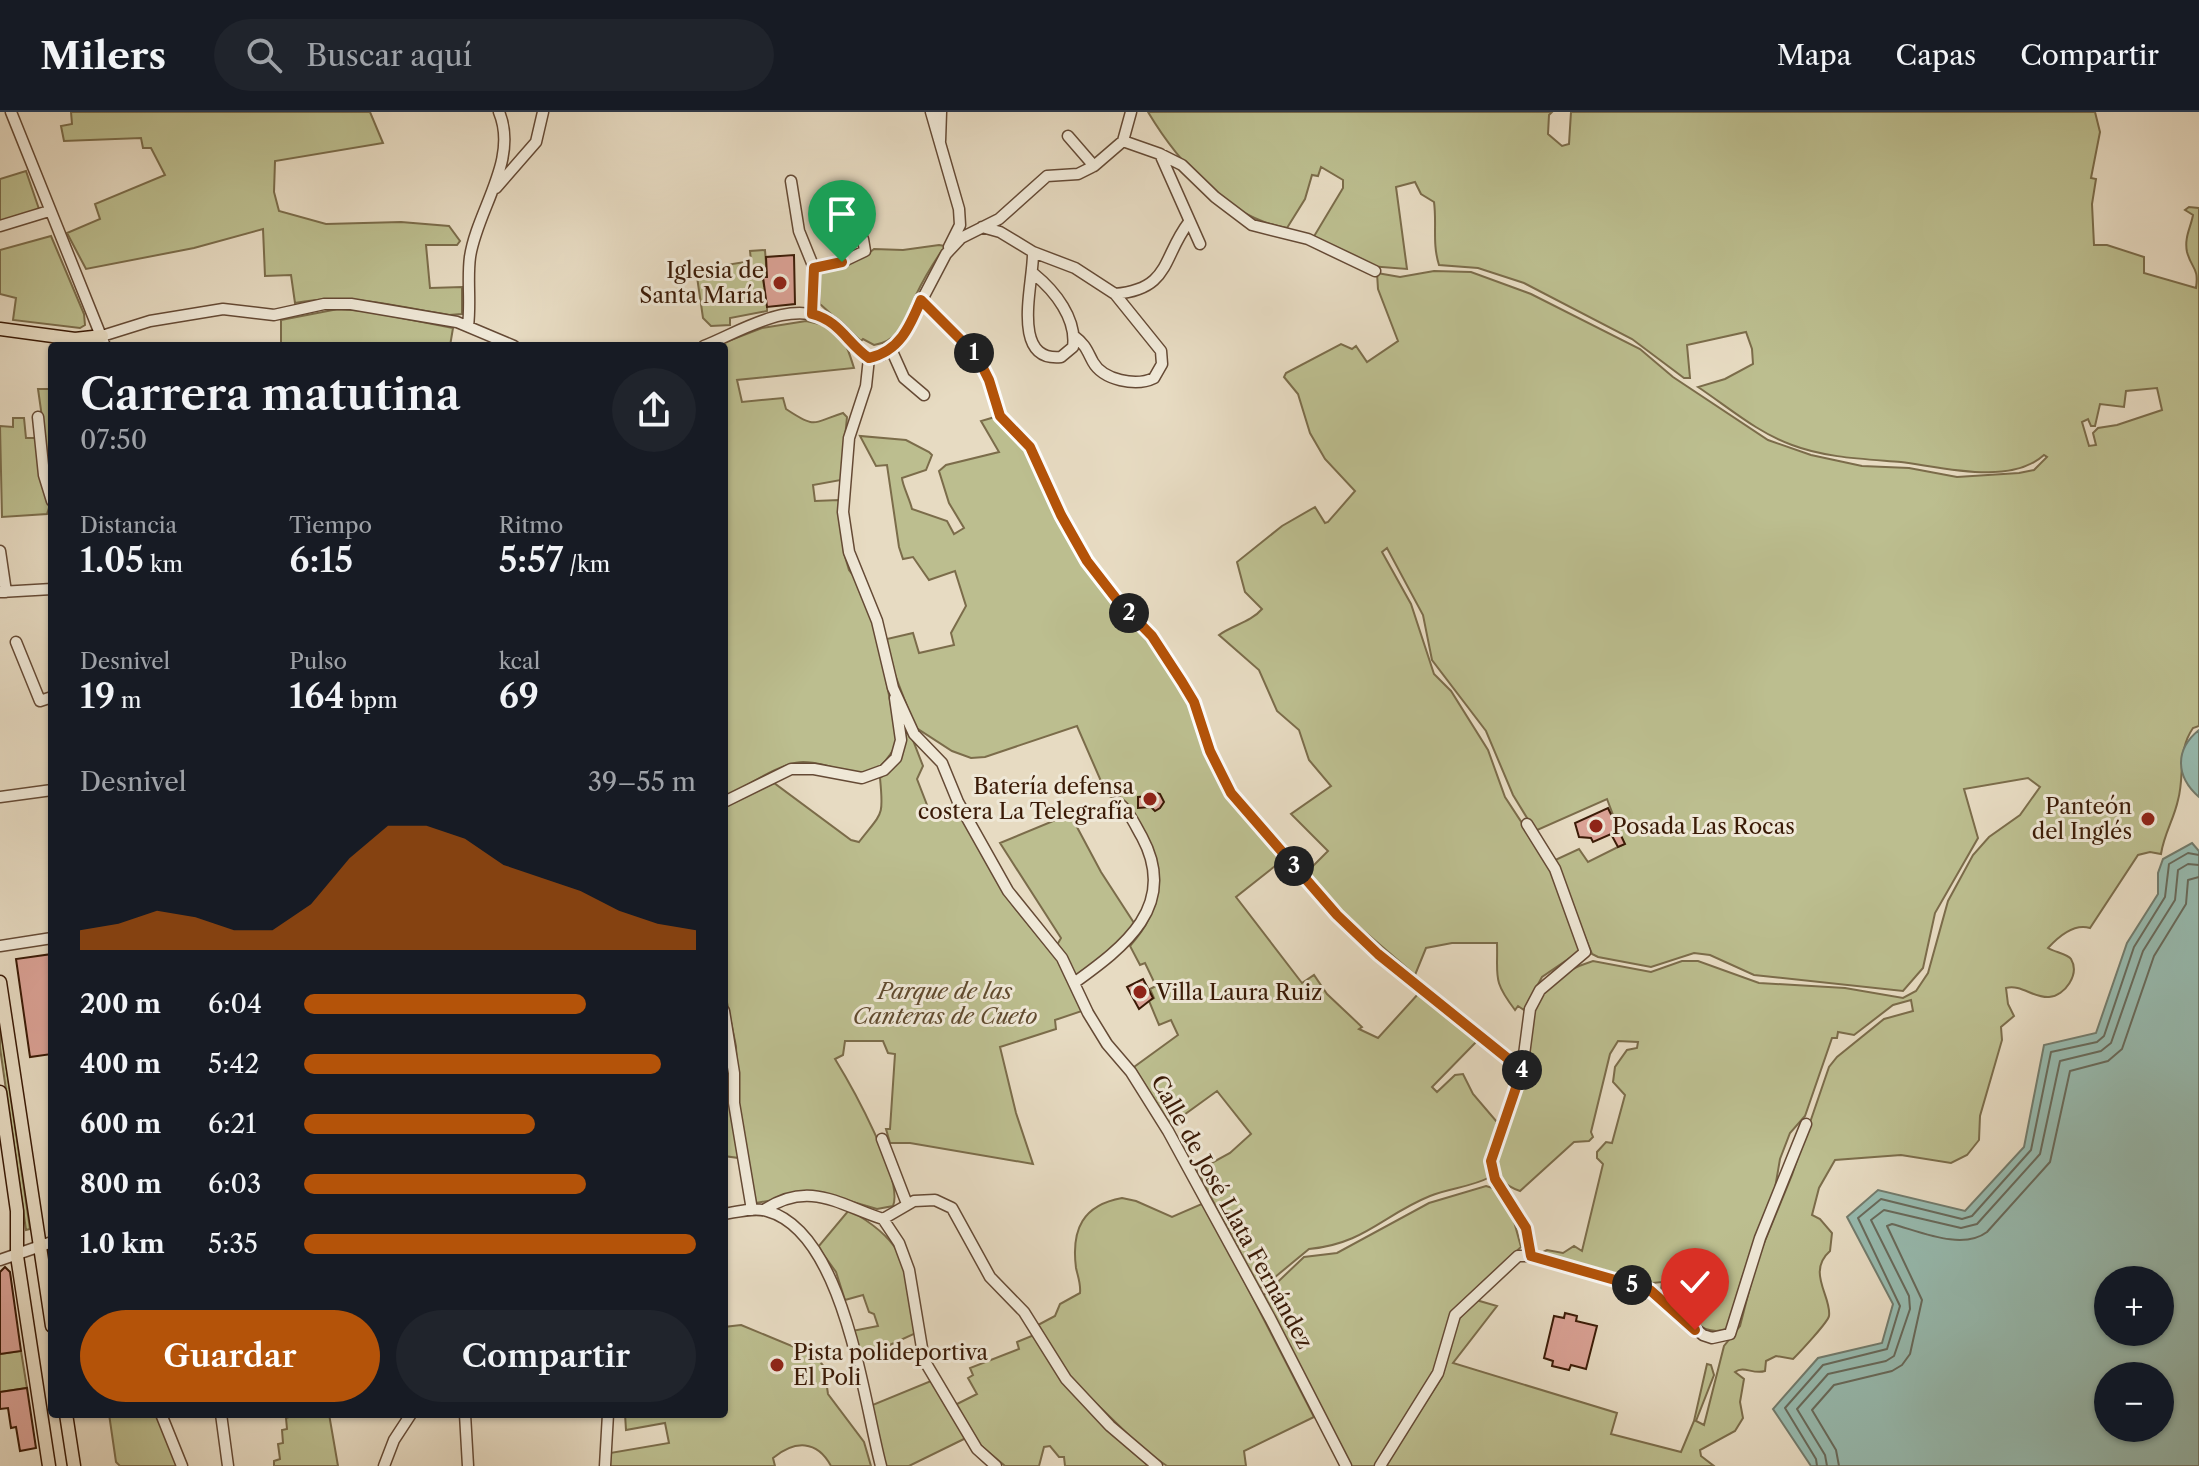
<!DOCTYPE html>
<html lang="es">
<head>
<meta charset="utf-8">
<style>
	body { margin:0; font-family:"Libre Caslon Text",serif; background:#20242c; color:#f1f3f6; height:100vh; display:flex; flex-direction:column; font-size:30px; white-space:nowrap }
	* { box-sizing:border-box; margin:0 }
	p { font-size:26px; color:#9ea1a6 }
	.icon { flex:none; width:44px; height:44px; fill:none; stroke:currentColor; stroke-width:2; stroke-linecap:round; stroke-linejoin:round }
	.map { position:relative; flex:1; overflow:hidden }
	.panel { position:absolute; left:48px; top:230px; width:680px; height:1076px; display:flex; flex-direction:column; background:#171b24; border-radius:8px; box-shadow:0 2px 6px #0004 }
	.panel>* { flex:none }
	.buttons { position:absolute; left:2094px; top:1154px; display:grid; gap:16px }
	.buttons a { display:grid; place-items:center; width:80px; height:80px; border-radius:50%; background:#171b24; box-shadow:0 2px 6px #0004; font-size:40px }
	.pin { position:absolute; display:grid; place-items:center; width:68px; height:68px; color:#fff; margin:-82px -34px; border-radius:50% 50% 50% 0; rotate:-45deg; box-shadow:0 0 8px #0007 }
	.pin .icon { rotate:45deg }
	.km { position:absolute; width:40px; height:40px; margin:-20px; border-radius:50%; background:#222; color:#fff; font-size:22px; line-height:40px; text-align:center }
	.round { display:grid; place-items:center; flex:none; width:84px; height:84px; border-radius:42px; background:#20242c }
	.head { display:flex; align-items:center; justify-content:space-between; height:136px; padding:0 32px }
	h1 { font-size:44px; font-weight:600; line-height:60px }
	.metrics { display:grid; grid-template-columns:repeat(3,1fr); gap:12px; height:136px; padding:8px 32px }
	.metrics div { display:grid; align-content:center }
	.metrics b { font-size:34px; font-weight:600 }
	.metrics small { font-size:22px; font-weight:400 }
	.metrics p { font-size:22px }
	.chart { height:224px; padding:16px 32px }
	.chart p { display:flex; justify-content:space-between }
	.chart svg { width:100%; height:144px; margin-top:8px; fill:#b45309; opacity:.7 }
	.cta { display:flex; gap:16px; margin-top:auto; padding:16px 32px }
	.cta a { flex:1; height:92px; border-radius:48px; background:#b45309; color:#fff; font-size:32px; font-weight:600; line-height:92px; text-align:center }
	.cta a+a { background:#20242c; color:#f1f3f6 }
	ul { padding:0 32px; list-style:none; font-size:26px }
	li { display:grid; grid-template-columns:128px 96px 1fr; align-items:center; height:60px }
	li i { height:20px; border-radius:10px; background:#b45309 }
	header { display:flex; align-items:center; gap:48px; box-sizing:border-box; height:112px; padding:0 40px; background:#171b24; border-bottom:2px solid #363941 }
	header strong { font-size:38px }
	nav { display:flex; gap:44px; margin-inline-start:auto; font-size:28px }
	.search { width:560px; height:72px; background:#20242c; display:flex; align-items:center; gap:20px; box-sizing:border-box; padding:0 28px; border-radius:44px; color:#9ea1a6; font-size:30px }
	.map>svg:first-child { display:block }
</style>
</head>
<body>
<header>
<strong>Milers</strong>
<div class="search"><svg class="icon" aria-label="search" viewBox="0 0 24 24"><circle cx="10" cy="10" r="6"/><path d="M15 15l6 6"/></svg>Buscar aquí</div>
<nav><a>Mapa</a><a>Capas</a><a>Compartir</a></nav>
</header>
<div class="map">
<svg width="2199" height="1354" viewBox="0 0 2199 1354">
	<rect width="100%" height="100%" fill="#e7dbc2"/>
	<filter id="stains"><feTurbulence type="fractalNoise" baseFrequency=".0025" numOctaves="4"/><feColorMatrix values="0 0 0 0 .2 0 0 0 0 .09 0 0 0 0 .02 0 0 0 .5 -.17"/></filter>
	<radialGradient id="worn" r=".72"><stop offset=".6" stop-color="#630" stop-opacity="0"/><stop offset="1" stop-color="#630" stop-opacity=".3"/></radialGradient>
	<!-- green -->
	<path fill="#bcbe8f" stroke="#7b6c4a" stroke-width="2" fill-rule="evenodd" d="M71 0H370L383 31 275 49 274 80 279 99 326 112 401 110 449 114 460 129 457 133H426L430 176 462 175V202L449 203C397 195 347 180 295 191L291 163 265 164 263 117 194 136 86 157 67 121 100 107 95 92 165 63 151 36H143L141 26 64 29 61 14 72 12Z
		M1148 0H1552L1549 3 1548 22 1562 34 1569 32 1571 0H2095L2100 20 2091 66 2096 67 2092 92 2094 133H2107L2144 145V161L2196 176C2199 155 2192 158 2187 140 2184 125 2191 115 2193 103L2185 98 2189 95 2199 96V614L2193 616C2177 639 2185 663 2178 688 2174 707 2164 722 2161 742L2150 740 2138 743 2090 816C2074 811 2058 825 2048 836 2054 840 2068 842 2071 847 2080 862 2065 884 2049 885 2033 886 2021 872 2006 876L2008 892 2014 904 2001 915 2002 928 1980 1004 1979 1028 1967 1043 1951 1051 1901 1043 1835 1048 1819 1076 1812 1103 1820 1107 1832 1121 1830 1139C1806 1160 1832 1185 1829 1204 1828 1210 1800 1240 1793 1247L1776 1244 1766 1249 1765 1259C1753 1263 1744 1253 1735 1260L1744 1267 1740 1290 1743 1306 1735 1319 1700 1338 1701 1344 1714 1354H1385L1442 1265 1458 1208 1476 1188 1497 1194 1453 1251 1617 1301 1611 1322 1681 1340 1694 1309 1707 1252 1711 1253 1714 1263 1696 1309 1704 1313 1724 1234 1740 1214 1757 1148 1792 1063 1829 955 1837 945 1884 907 1913 899 1911 888 1893 893 1854 923 1838 920 1837 926H1832L1805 1004 1790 1021 1780 1047 1774 1082 1742 1166 1729 1212 1726 1217C1701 1227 1676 1195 1661 1178L1662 1170 1652 1171 1541 1141 1547 1138 1563 1141 1574 1134 1582 1139 1603 1052 1597 1046V1040L1606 1030 1612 1031 1625 983 1613 970 1615 955 1627 938 1637 936 1638 930 1618 929 1610 942 1591 1020 1593 1025 1589 1029 1574 1030 1520 1079C1503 1073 1500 1068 1496 1049L1534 898 1540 885 1562 862 1579 854 1593 849 1651 860 1682 849H1698L1759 871 1845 876 1903 886 1916 879 1928 861 1948 789 1973 743 1989 725 2020 703 2040 675 2028 666 1964 677 1978 726 1935 801 1923 856 1903 879 1754 863 1710 843 1694 841 1651 855 1598 845 1592 842 1553 749 1579 737 1588 750 1624 732 1607 687 1535 719 1513 683 1486 619 1432 548 1423 503 1387 436 1382 440 1411 492 1434 562 1451 579 1488 638 1505 685 1550 754 1580 839 1542 865 1524 898 1518 894 1515 898C1492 868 1498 865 1497 831H1452L1426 836 1415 863 1335 794 1306 761 1328 739 1291 702 1331 674 1309 648 1299 618 1277 599 1259 558 1219 523C1233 513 1251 510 1262 497L1245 480 1237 450 1282 414 1315 395 1325 411 1328 410 1355 379 1325 347 1310 321 1298 282 1284 265 1286 261 1341 232 1352 237 1356 234 1367 250 1398 229 1378 177 1377 161 1400 165 1434 159 1471 160 1531 182 1640 237 1673 265 1768 328 1811 343 1862 354 1909 356 1957 365 2019 361 2034 358 2047 345 2044 343C2010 374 1941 355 1901 350 1865 347 1826 346 1792 333 1758 321 1728 295 1698 275L1725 267 1753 252 1752 237 1746 220 1687 233 1690 266H1684L1632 227 1524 171 1478 156 1439 153C1432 131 1437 112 1434 90L1421 82 1415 70 1396 75 1407 157 1369 154 1313 126 1343 76V68L1321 55 1318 64 1312 63 1305 87 1287 116C1227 106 1178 50 1148 0ZM2157 276 2162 298 2117 313 2098 316 2093 321 2096 333 2089 334 2082 310 2088 307 2091 314H2095L2100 292 2124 295 2126 279Z
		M26 59 39 97 0 110V67Z
		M51 124 84 202 85 213 80 216 13 208 16 186 0 182V138Z
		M939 133 945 134C934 150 924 166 916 183 905 205 902 229 874 233L863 227 861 229 820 192 818 159 865 144 874 137 903 138Z
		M765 138 767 165 763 166 764 174H767V199L730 206V213L711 214 703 206 696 158 751 149 750 139Z
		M338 197 366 199 453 216 450 234H281V208Z
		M806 209C840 215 844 224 854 256L737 268 742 290 783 286 786 297C816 317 812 311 843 301L847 305 841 368 813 373 815 389 839 388 844 441 849 458 859 471 878 526 898 630C865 689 848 650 803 650 781 650 744 676 724 686V234H715L762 216Z
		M38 277H52V376Z
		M995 305 1030 343 1096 466 1119 498 1162 545 1190 589 1200 625 1233 691 1284 747 1236 785 1302 871 1314 863 1327 882 1362 915 1359 917 1378 926 1419 881 1477 929 1432 975 1437 980 1455 963 1463 962 1473 982 1497 1010 1488 1047 1490 1065C1472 1075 1449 1076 1430 1084 1383 1103 1364 1132 1309 1137L1263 1175 1259 1176 1197 1059 1230 1041 1251 1022 1217 979 1170 1013 1134 955 1178 923 1171 908 1159 913 1149 889 1154 886 1150 877 1156 874 1145 851 1140 853 1130 834C1137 826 1144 818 1148 808 1164 768 1152 699 1107 683L1077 614 985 645 971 646 952 639 915 615 889 547 887 527 913 521 919 541 954 533 951 521 966 494 955 459 929 468 913 445 903 447 899 435 887 353 876 354 860 324 906 328 929 340 932 343 926 358 902 366C902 372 910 388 912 397L947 409 954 422 964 416 949 391 939 359 946 353 999 340 981 309Z
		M13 306H24L26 326H36L50 393 47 402 2 405 0 314 13 315Z
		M902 600 923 654 917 667 929 698 956 695 1014 795 1061 852 1082 899 1055 908 1056 917 1000 935 1016 1001 1033 1052 910 1031H890L886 1017H890L895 942 888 941 883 929H845L843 943 835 947C851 973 904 1067 893 1094L877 1097 819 1080 756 1091 746 1048 738 990 736 934 724 876V694L774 671 851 728 859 730C882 700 884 706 880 666L893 656Z
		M1070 702 1101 760 1136 814 1130 824 1076 865 1057 833 1061 826 1000 731Z
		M0 911 30 1117 26 1118 0 936Z
		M727 932 739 1046 724 1044V933Z
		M1486 1074 1496 1077 1512 1102 1521 1135 1465 1187 1436 1258 1393 1330 1375 1354H1351L1263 1184 1304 1145 1337 1141 1429 1091Z
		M1122 1086 1136 1089 1172 1105 1204 1091 1314 1305 1244 1339 1246 1354H1167L1145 1339 1069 1265 1038 1213 1055 1204 1060 1192 1080 1181C1081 1172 1078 1165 1076 1156 1071 1117 1083 1093 1122 1086Z
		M849 1098C912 1133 904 1156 916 1221L857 1248 852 1219 878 1214 874 1202 869 1200 863 1183 845 1188 836 1160 818 1135Z
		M741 1213 816 1244 824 1255 828 1282 864 1330 871 1354H831C817 1328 795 1328 773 1346L775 1354H609L610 1341 669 1331 665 1311 626 1318 625 1302H724V1215Z
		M1034 1223C1063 1275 1103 1316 1149 1354H1065L1064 1345H1059L1050 1334 1044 1335 1039 1354H1005L978 1331 955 1293 977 1282 968 1266 973 1263 970 1256 1019 1237 1017 1230Z
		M21 1239 27 1276 0 1280V1242Z
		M931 1269 968 1325 909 1354H885L870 1294Z
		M109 1302H158L179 1354H120L116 1350Z
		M297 1302H329L338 1354H274V1349L280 1347 278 1332 283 1331 282 1318 287 1317 286 1306Z"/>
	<!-- water -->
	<path fill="#97bbb0" stroke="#727b6c" stroke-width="2" fill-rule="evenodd" d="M2199 618V685C2176 665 2174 638 2199 618Z
		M2192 731 2199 739V1354H1811L1773 1297 1818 1246 1882 1231 1893 1192 1847 1105 1878 1078 1965 1099 2024 1035 2044 933 2096 921 2127 831 2158 782V761L2163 747ZM2108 1168H2160V1220H2108ZM2108 1264H2160V1316H2108Z"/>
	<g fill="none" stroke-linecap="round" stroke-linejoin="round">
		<!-- shore -->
		<path stroke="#686a5b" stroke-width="2" d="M1817 1354 1816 1347 1785 1296 1823 1253 1887 1237 1900 1194 1858 1106 1881 1087 1962 1107 1972 1104 2031 1038 2051 940 2097 930 2104 924 2134 835 2165 785 2169 752 2188 741 2199 743
			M1827 1354 1825 1343 1797 1297 1828 1262 1886 1249 1894 1244 1910 1197 1909 1184 1871 1108 1884 1098 1961 1116 1977 1112 2040 1042 2060 949 2101 939 2111 931 2143 839 2175 788 2178 758 2188 752 2199 753
			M1839 1354 1836 1338 1812 1298 1834 1273 1892 1259 1902 1253 1910 1242 1922 1188 1887 1114 1892 1112C1919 1119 1962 1139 1987 1120L2050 1050 2070 959 2108 949 2122 937 2154 844 2186 792 2188 768 2199 765"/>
	</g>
	<!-- building -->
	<path fill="#dba296" stroke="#3a1a06" stroke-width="2" d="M794 143 795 192 767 195 763 165H767L766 145Z
		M1153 680 1160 682 1164 690 1160 696 1155 699 1151 695 1138 696V685L1150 684Z
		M1608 696 1625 732 1618 735 1611 722 1593 730 1591 726 1579 725 1575 711Z
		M52 842V942L30 945 16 847Z
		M1143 867 1153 886 1139 897 1127 875Z
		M5 1155 10 1160 21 1239 0 1242V1160Z
		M1565 1201 1577 1204 1576 1209 1597 1214 1586 1257 1571 1253 1569 1258 1552 1254 1553 1249 1544 1246 1554 1204 1564 1206Z
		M27 1276 36 1336 20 1339 16 1315 11 1316 8 1296 0 1297V1280Z"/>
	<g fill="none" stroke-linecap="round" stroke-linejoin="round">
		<!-- minor casing -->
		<g stroke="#654a35" stroke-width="13">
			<path id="minor" d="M11 0 105 234
				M931 0 959 97 960 113 949 135
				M1068 24 1094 54
				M940 29 941 0
				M1123 29 1160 42 1200 132
				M1160 42 1182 53 1215 85 1252 113 1308 127 1375 159
				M791 69 799 119 814 156
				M496 76 536 30 543 0
				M0 114 49 99
				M982 115 1000 120 1033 140 1075 156 1115 182C1171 177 1162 145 1189 110
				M1033 140C1034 170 1009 250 1061 245L1073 235C1077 207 1055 179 1034 162
				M921 188 977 244 989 268 1000 304 1030 335 1061 403 1087 449 1118 489 1152 524 1182 570 1194 590 1210 639 1231 681 1337 803 1378 842 1522 958
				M812 202 814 156 842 150 865 139 863 127
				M468 214C471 191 467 167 470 145 477 98 519 48 499 0
				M102 224 150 209 223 197 274 203 324 192H351L457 210 514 234
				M1074 224C1086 233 1087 239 1093 250 1103 268 1136 275 1154 266L1162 252 1161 239 1115 182
				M704 234C742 219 793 184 834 211 848 221 855 236 869 246L882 243 902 226 946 142 961 126 999 107 1047 64 1078 62 1094 54 1123 29 1131 0
				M891 237 904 266 924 283
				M869 246 866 274 849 326 843 400 849 440 877 509 893 576 914 622 942 651 958 690 1008 779 1062 846 1088 901 1107 932 1131 960 1168 1019 1270 1206 1346 1354
				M38 305 44 363 52 389
				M0 439 6 480
				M0 480 52 477
				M16 530 40 589 52 585
				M0 685 52 678
				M724 690 791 657H814L862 666 884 658 896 646 901 628 895 586
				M1527 712 1555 757 1585 840 1540 878 1530 897 1522 958 1491 1049 1495 1067 1526 1116 1531 1144
				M0 834 52 826
				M1074 871C1124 835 1179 794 1142 725 1135 713 1129 698 1117 690
				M724 899 734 961V991L752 1098
				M882 1027 907 1092
				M764 1098C810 1067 841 1094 883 1107L914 1089 935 1088 952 1096 990 1165 1024 1200 1066 1267 1110 1314 1157 1354
				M724 1102C737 1100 754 1095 767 1099 844 1120 863 1286 881 1354
				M883 1107 899 1131 909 1158 924 1248 977 1337 996 1354
				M0 1148 52 1130
				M161 1302 182 1354
				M221 1302 228 1354
				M465 1302 468 1354
				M384 1354 394 1328 411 1302
				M605 1354 608 1302
				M1380 1354 1438 1261 1455 1203 1518 1144H1531L1650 1178 1703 1223 1712 1226 1730 1222 1760 1126 1806 1012"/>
		</g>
		<!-- major casing -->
		<g stroke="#3a1a06" stroke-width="15">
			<path id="major" d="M0 217 75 227 102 224
				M0 870 52 1214
				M0 980 17 1099V1144L49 1354
				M66 1302 74 1354"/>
		</g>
		<!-- minor -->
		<use href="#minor" stroke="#efe8d7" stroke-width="10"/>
		<!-- major -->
		<use href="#major" stroke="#e7dbc2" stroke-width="12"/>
	</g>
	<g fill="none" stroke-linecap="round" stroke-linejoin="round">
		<!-- route casing -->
		<g stroke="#fff" stroke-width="16">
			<path id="route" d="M842 150 814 156 812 202C840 209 847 231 869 246 900 239 910 214 921 188L977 244 989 268 1000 304 1030 335 1061 403 1087 449 1118 489 1152 524 1182 570 1194 590 1210 639 1231 681 1337 803 1378 842 1522 958 1491 1049 1495 1067 1526 1116 1531 1144 1650 1178 1695 1218"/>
		</g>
		<!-- route -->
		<use href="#route" stroke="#b45309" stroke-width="10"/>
	</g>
	<!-- markers -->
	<g fill="#8f2418" stroke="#efe8d7" stroke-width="3">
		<circle cx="780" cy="171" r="8"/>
		<circle cx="1150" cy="687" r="8"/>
		<circle cx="2148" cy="707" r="8"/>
		<circle cx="1596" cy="714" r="8"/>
		<circle cx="1140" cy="880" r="8"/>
		<circle cx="777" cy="1253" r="8"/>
	</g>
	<g text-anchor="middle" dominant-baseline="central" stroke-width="6" stroke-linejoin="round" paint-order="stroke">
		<!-- poi labels -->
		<g font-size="22" fill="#3a1a06" stroke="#efe8d7" text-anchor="end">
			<text x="764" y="158">Iglesia de<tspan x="764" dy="25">Santa María</tspan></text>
			<text x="1134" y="674">Batería defensa<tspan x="1134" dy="25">costera La Telegrafía</tspan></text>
			<text x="2132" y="694">Panteón<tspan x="2132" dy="25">del Inglés</tspan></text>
			<text x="1612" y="714" text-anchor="start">Posada Las Rocas</text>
			<text x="1156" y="880" text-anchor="start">Villa Laura Ruiz</text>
			<text x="793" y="1240" text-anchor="start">Pista polideportiva<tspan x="793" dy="25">El Poli</tspan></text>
		</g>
		<!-- park labels -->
		<g font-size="22" font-style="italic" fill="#614b2f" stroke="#efe8d7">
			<text x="945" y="879">Parque de las<tspan x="945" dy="25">Canteras de Cueto</tspan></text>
		</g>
		<!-- street labels -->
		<g font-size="22" fill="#3a1a06" stroke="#efe8d7">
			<text transform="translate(1232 1100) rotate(61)">Calle de José Llata Fernández</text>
		</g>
	</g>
	<rect width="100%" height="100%" filter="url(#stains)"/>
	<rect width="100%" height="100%" fill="url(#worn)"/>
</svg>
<div class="buttons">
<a>+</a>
<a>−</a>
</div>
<div class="pin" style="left:842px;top:150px;background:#1e9e55"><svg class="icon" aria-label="arrive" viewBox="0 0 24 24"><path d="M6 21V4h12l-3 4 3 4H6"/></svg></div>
<div class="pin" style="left:1695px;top:1218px;background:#d93025"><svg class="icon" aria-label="check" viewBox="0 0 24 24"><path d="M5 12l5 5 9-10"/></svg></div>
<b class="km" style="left:974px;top:241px">1</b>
<b class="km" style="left:1129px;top:501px">2</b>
<b class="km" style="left:1294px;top:754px">3</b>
<b class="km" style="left:1522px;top:958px">4</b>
<b class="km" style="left:1632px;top:1173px">5</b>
<section class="panel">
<div class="head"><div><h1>Carrera matutina</h1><p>07:50</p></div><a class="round"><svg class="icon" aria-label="share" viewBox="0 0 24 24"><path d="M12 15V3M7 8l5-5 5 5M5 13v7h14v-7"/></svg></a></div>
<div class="metrics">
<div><p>Distancia</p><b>1.05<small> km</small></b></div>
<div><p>Tiempo</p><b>6:15</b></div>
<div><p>Ritmo</p><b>5:57<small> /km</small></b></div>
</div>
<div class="metrics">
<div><p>Desnivel</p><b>19<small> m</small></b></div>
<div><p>Pulso</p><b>164<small> bpm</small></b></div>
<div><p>kcal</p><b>69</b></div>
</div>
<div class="chart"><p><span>Desnivel</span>39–55 m</p>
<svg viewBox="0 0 160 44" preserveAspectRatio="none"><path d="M0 44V38L10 36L20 32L30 34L40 38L50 38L60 30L70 16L80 6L90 6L100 10L110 18L120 22L130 26L140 32L150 36L160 38V44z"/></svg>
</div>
<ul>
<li><b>200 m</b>6:04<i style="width:72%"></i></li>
<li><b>400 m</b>5:42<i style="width:91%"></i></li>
<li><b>600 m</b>6:21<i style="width:59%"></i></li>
<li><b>800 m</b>6:03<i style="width:72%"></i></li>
<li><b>1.0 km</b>5:35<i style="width:100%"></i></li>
</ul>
<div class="cta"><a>Guardar</a><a>Compartir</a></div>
</section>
</div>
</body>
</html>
